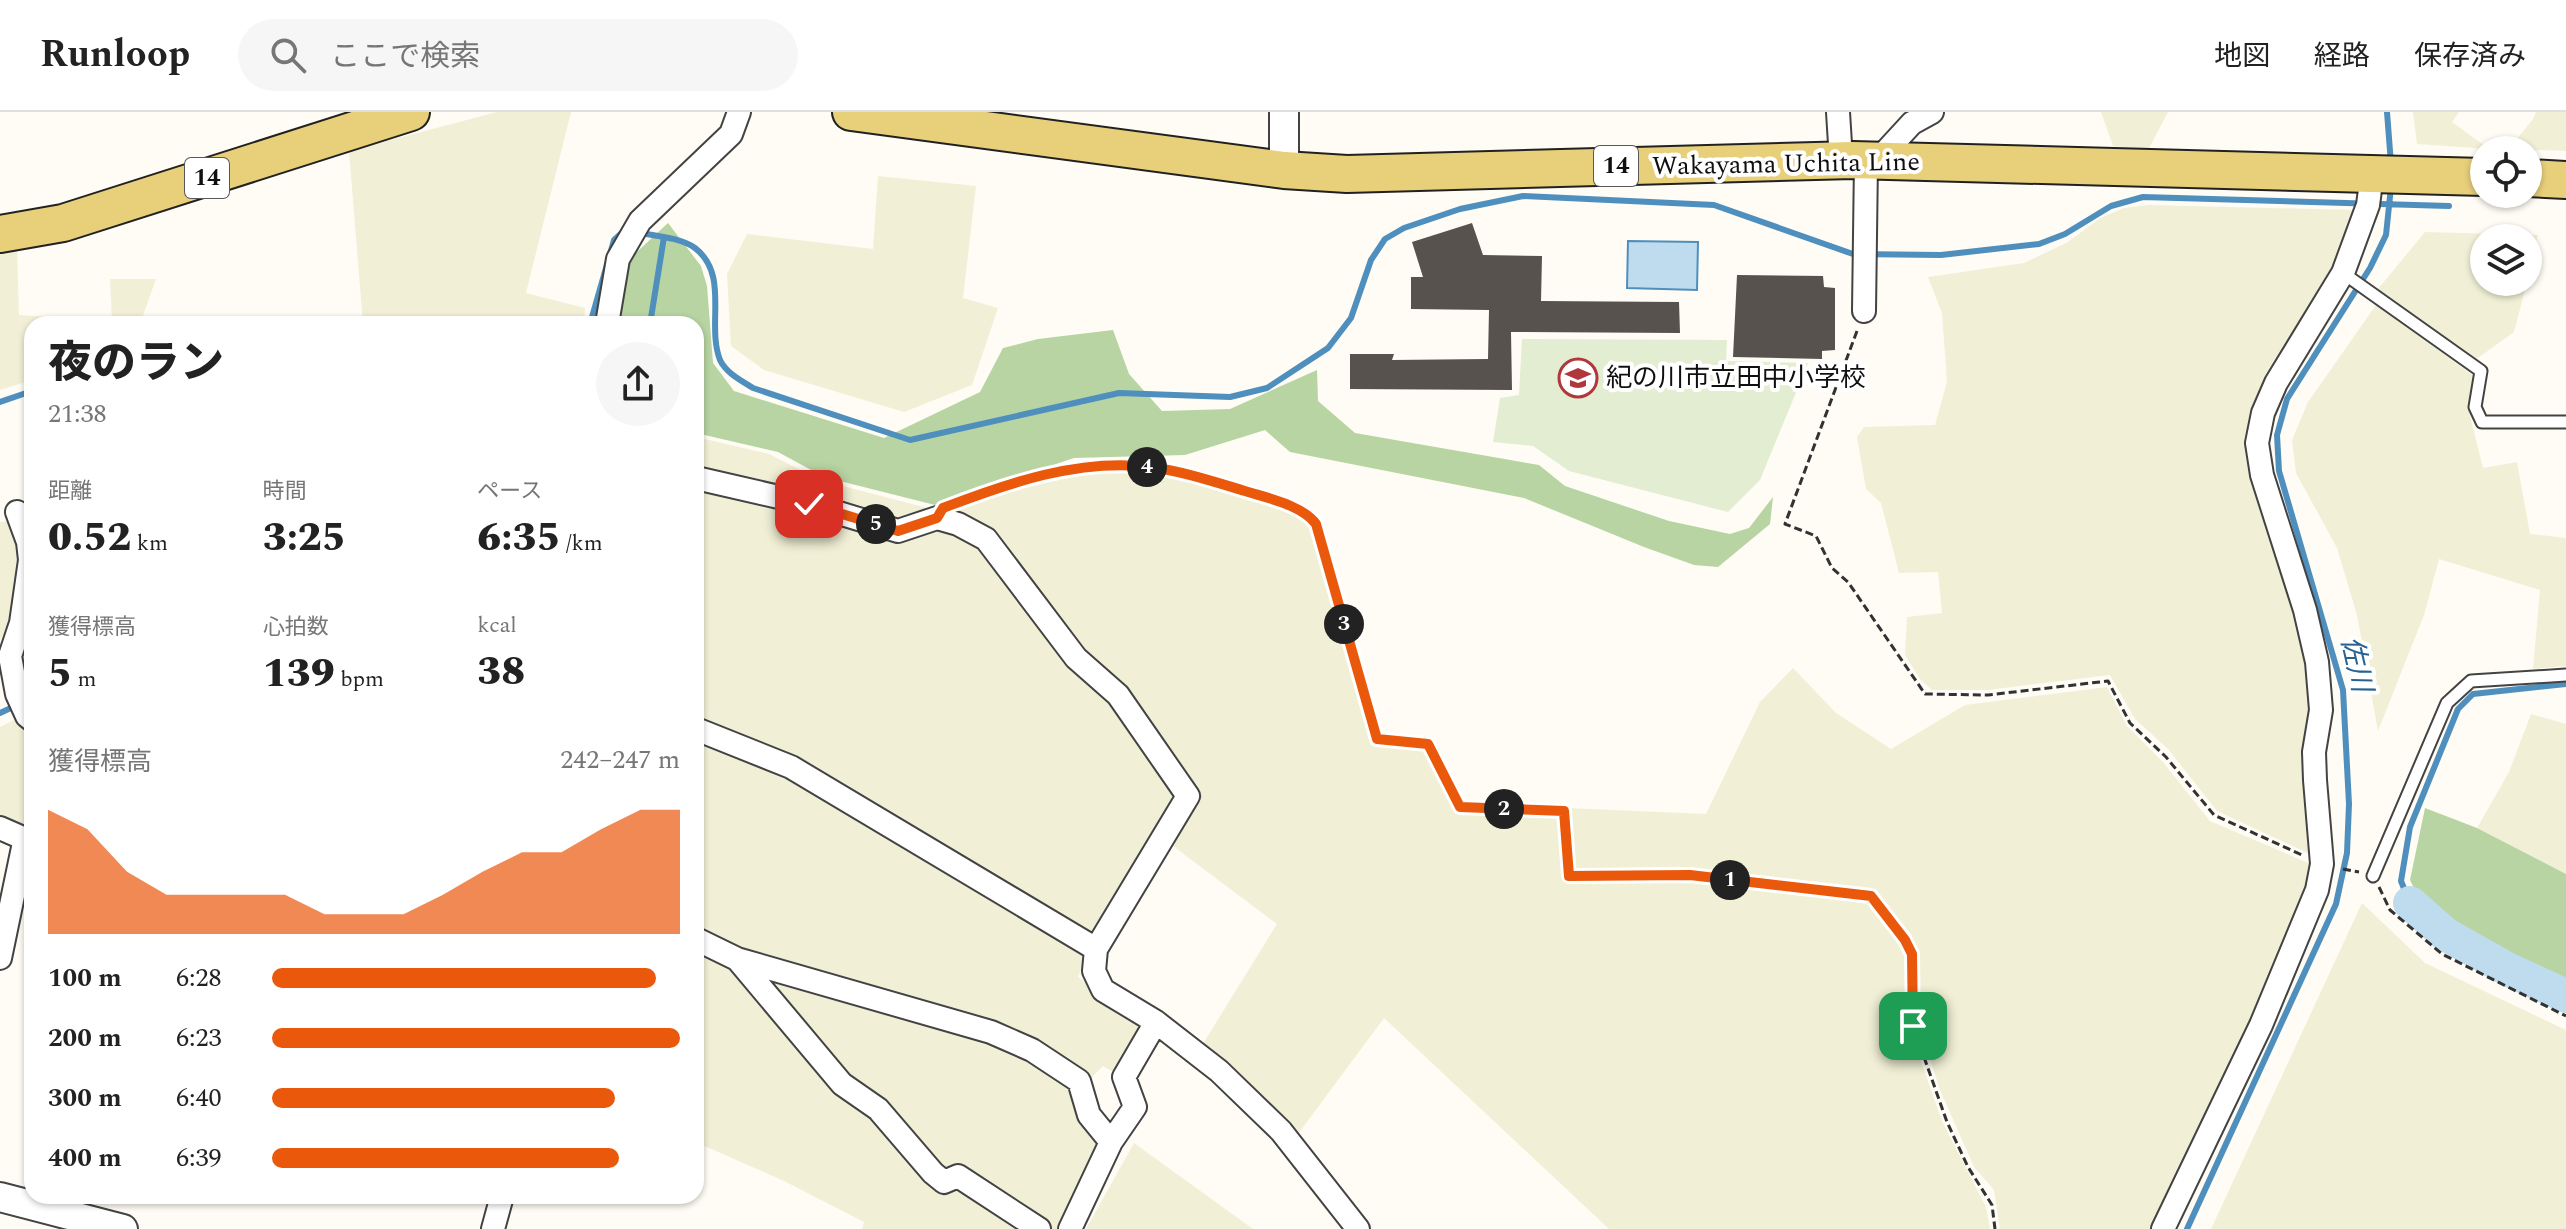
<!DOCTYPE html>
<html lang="ja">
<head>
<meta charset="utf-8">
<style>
	body { margin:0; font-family:Spectral,"Noto Sans JP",serif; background:#f6f6f6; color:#222; height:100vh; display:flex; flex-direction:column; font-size:30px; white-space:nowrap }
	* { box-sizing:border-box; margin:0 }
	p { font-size:26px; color:#767676 }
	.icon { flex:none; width:44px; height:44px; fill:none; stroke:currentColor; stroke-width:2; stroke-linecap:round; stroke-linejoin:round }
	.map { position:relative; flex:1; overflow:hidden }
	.side { position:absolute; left:24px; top:204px; width:680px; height:888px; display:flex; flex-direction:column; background:#fff; border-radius:24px; box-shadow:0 2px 6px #0004 }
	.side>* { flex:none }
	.fabs { position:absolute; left:2470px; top:24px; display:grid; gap:16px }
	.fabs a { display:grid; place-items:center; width:72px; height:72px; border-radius:50%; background:#fff; box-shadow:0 2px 6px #0004; font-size:40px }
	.pin { position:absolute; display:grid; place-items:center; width:68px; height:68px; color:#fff; margin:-34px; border-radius:16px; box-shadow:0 4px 12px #0006 }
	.km { position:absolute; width:40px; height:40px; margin:-20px; border-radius:50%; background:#222; color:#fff; font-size:22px; line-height:40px; text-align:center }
	.round { display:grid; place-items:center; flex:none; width:84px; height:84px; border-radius:42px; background:#f6f6f6 }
	.summary { display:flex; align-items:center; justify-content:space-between; height:136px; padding:0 24px }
	h1 { font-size:44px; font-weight:800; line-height:60px }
	.stats { display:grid; grid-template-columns:repeat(3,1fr); gap:12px; height:136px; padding:8px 24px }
	.stats div { display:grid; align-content:center }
	.stats b { font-size:40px; font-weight:800 }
	.stats small { font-size:22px; font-weight:400 }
	.stats p { font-size:22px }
	.chart { height:224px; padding:16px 24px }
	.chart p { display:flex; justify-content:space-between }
	.chart svg { width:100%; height:144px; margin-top:8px; fill:#ea580c; opacity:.7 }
	ul { padding:0 24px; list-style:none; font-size:26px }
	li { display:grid; grid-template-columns:128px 96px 1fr; align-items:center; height:60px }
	li i { height:20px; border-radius:10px; background:#ea580c }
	header { display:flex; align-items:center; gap:48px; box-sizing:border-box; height:112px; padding:0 40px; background:#fff; border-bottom:2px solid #e0e0e0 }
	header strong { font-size:38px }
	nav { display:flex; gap:44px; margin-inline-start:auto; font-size:28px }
	.search { width:560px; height:72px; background:#f6f6f6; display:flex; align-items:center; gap:20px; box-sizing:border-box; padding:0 28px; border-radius:44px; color:#767676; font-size:30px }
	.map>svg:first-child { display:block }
</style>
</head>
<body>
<header>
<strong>Runloop</strong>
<div class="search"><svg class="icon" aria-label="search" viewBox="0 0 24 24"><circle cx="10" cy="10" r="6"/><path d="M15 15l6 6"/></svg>ここで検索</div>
<nav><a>地図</a><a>経路</a><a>保存済み</a></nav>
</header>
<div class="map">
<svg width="2566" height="1117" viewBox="0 0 2566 1117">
	<rect width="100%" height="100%" fill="#fefcf4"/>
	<!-- farmland -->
	<path fill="#f1f0d6" d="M497 0H571L526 181 585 196 584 212H363L349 39Z
		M2101 0H2168L2148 38 2113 34Z
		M2413 0H2459L2452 10 2489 37 2417 32Z
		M2536 0H2566V39L2509 37 2533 7Z
		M878 64 976 74 963 186 998 196 972 273 904 300 764 258 731 234 727 162 747 122 873 137Z
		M2149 93 2353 98 2337 159 2254 300 2310 548 2312 743 2217 699 2168 637 2135 607 2110 563 1988 578H1932L1920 567 1905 543 1907 505 1942 501 1938 460 1899 461 1881 391 1866 377 1857 325 1864 315 1935 313 1947 270 1942 201 1928 165 2024 151 2068 130 2100 106 2124 96Z
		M2425 120 2538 123 2528 165V126H2484V170H2527L2514 220 2475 248 2378 177Z
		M17 138 19 203 112 209 110 167H156L140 212H32V268L0 278V140Z
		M2376 193 2475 265 2468 296 2483 356 2517 350 2530 422 2566 426V554L2533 557 2540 478 2439 447 2424 503 2378 619 2357 503 2337 436 2296 361 2292 328 2308 290Z
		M696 325 769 342 820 368 927 396 926 405 907 412 696 361Z
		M1105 358 1158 360 1261 389 1306 406 1313 413 1316 423 1375 630 1426 636 1456 698 1559 703 1564 769 1692 767 1870 788 1908 844 1909 915 1942 1009 1986 1095 1990 1117H1609L1384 906 1298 1022 1201 935 1277 812 1169 731 1196 681 949 401 996 382Z
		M696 373 935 414 977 429 1115 587 1179 688 1099 818H1086L696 607Z
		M11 409 20 434 11 512 0 528V410Z
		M32 501V577L27 579 16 548Z
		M1793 556 1836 601 1891 637 1965 593 2107 575 2127 614 2163 650 2210 709 2313 753 2254 912 2154 1117H2000L1994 1078 1974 1055 1940 978 1917 906 1916 841 1874 779 1682 759 1572 758 1568 696 1706 702 1760 590Z
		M2531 602 2566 612V762L2477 716 2509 660Z
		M18 606 32 618V718L0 705V615Z
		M696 620 779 653 1087 842 1078 865 1150 913 1120 964 1103 954 1088 969 1028 930 766 850 696 819Z
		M2362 791 2425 851 2566 918V1117H2211Z
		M696 832 1002 932 1074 972 1107 1031 1066 1117H862L864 1110 784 1069 707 1035 696 1032Z
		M1134 1031 1253 1117H1086Z"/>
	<!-- forest -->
	<path fill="#b8d4a2" d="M668 111 701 154 707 174 713 251 734 279 884 326 980 280 1003 236 1038 227 1113 218 1129 262 1162 299 1230 297 1317 258 1318 289 1355 321 1539 353 1565 374 1669 409 1730 422 1749 416 1773 385 1770 412 1718 455 1694 453 1644 435 1524 386 1290 340 1265 318 1185 343 1074 346 935 393 824 365 778 340 696 321V212H614L626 150Z
		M2425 696 2477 716 2566 762V867L2520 852 2423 794 2410 768Z"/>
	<!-- pitch -->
	<path fill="#e3edd2" d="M1522 227 1727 228 1726 249 1808 251 1760 368 1728 400 1569 359 1533 334 1493 330 1500 286 1519 283Z"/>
	<!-- water -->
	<path fill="#bfdcef" stroke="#4f8fbd" stroke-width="2" d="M1628 129 1698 130 1697 178 1627 176Z"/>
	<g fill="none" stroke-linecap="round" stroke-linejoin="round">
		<!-- stream -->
		<path stroke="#4f8fbd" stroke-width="6" d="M2387 0 2391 52
			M641 121C657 124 681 126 695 136 730 163 706 212 720 248 726 261 742 269 753 276L910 328 1119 281 1230 285 1267 276 1328 236 1351 206 1371 148 1385 127 1404 116 1460 97 1523 84 1714 93 1853 142 1941 143 2039 132 2065 122 2111 94 2143 85 2449 94
			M590 212 614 128 626 117
			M650 212 664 125
			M0 290 32 279
			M0 601 32 586
			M2410 791 2401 769 2410 715 2458 597 2473 582 2566 572
			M2187 1117 2336 792 2347 741 2349 692 2343 578 2279 359 2277 323 2287 287 2370 156 2386 123 2391 75"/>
		<!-- river -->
		<path stroke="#bfdcef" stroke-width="34" d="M2410 791 2445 822 2509 858 2566 884"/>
	</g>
	<!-- building -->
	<path fill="#57524e" d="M1472 111 1483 143 1542 144 1541 189 1679 190 1680 221 1511 220 1512 278 1350 277V242H1394L1392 248 1488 247 1489 198 1411 197V165H1423L1412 130Z
		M1737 163 1823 164 1824 175 1835 176V238L1822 239V247L1733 245Z"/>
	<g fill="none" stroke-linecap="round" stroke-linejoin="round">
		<!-- service casing -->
		<g stroke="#434343" stroke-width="15">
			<path id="service" d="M2343 161 2481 259 2475 295 2482 310H2566
				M2373 764 2447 591 2471 569 2566 563"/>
		</g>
		<!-- minor casing -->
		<g stroke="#434343" stroke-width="26">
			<path id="minor" d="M1838 0 1841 48
				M1877 49 1912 11 1932 0
				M1864 199 1866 49
				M607 212 618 147 640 109 731 22 739 0
				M696 366 809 392 898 419 937 406 958 412 986 427 1076 546 1118 583 1188 684 1096 837 1094 859 1103 878 1156 910 1219 959 1281 1019 1358 1117
				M17 400 28 430 30 448 21 511 10 544 17 582 27 604 32 608
				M696 617 791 655 1096 837
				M0 716 32 730
				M696 827 737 847 991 920 1032 938 1079 969 1089 1003 1111 1030
				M0 846 25 726
				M737 847 842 972 878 997 933 1061 944 1070 958 1064 1039 1117
				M493 1117 502 1084
				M1070 1117 1111 1030 1135 995 1124 965 1156 910
				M2163 1117 2261 913 2317 778 2322 752 2315 668 2314 640 2321 598 2317 550 2305 498 2262 363 2257 331 2263 301 2276 271 2343 161 2368 93 2372 62"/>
		</g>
		<!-- tertiary casing -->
		<g stroke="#434343" stroke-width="32">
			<path id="tertiary" d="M1284 58V0
				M0 1085 123 1117"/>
		</g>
		<!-- primary casing -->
		<g stroke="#212121" stroke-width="40">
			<path id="primary" d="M851 0 1284 58 1347 62 1853 48 2484 65
				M2528 66 2566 68
				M0 122 63 111 411 0"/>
		</g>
		<!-- path -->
		<path stroke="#323232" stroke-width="3" stroke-dasharray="8 4" stroke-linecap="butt" d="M1857 219 1785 412 1816 424 1832 456 1848 470 1925 582 1988 583 2108 569 2130 611 2166 645 2214 703 2302 743
			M959 390C1018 367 1086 347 1150 355 1181 358 1214 370 1245 379 1267 386 1302 393 1316 412L1377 627 1428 632 1460 695 1564 699 1569 764 1690 763 1871 784 1905 828 1912 842 1913 914 1947 1010 1968 1055 1992 1093 1995 1117
			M2343 757 2359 760
			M2379 775 2390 798 2442 842 2566 904"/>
		<!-- service -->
		<use href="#service" stroke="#fff" stroke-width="11"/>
		<!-- minor -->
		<use href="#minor" stroke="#fff" stroke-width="22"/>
		<!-- tertiary -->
		<use href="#tertiary" stroke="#fff" stroke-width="28"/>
		<!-- primary -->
		<use href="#primary" stroke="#e8cf7a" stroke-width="36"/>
	</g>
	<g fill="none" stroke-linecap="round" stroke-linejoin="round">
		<!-- route casing -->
		<g stroke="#fff" stroke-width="16">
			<path id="route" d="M809 392 898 419 937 406 943 396C1008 371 1080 346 1150 355 1182 359 1215 370 1245 379 1267 386 1302 393 1316 412L1377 627 1428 632 1460 695 1564 699 1569 764 1690 763 1871 784 1905 828 1912 842 1913 914"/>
		</g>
		<!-- route -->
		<use href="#route" stroke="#ea580c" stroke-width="10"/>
	</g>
	<!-- icons -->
	<defs>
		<g id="school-ring" transform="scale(2)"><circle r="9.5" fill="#fff" stroke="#b0383c" stroke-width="1.5"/><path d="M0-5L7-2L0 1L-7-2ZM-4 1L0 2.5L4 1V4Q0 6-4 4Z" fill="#b0383c"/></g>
	</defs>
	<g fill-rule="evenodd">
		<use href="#school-ring" x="1578" y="266"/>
	</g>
	<g text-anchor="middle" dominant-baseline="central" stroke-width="8" stroke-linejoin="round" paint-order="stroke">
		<!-- shield labels -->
		<g fill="#fff" stroke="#585858" stroke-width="2">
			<rect x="1594" y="34" width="44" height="40" rx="6"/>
			<rect x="185" y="46" width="44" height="40" rx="6"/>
		</g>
		<g font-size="24" font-weight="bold" fill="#101010">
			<text x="1616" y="54">14</text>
			<text x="207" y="66">14</text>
		</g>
		<!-- street labels -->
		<g font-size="26" fill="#101010" stroke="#fff">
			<text transform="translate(1786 52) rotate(-1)">Wakayama Uchita Line</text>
		</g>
		<!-- poi labels -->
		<g font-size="26" fill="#101010" stroke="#fff" text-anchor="start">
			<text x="1606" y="266">紀の川市立田中小学校</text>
		</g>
		<!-- water labels -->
		<g font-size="28" font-style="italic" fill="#286293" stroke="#fff">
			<text transform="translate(2356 552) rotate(77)">佐川</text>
		</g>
	</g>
</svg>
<div class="fabs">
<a><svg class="icon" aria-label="locate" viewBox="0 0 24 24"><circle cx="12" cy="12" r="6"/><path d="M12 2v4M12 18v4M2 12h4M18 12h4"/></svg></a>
<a><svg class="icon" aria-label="layers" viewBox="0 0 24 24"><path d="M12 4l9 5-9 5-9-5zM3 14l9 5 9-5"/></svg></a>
</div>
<div class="pin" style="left:1913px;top:914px;background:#1e9e55"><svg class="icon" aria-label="arrive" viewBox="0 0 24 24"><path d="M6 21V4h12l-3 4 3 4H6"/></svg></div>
<div class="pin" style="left:809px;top:392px;background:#d93025"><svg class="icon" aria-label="check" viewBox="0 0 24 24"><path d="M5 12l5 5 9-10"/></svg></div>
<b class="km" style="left:1730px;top:768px">1</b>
<b class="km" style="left:1504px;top:697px">2</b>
<b class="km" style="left:1344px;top:512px">3</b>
<b class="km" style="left:1147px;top:355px">4</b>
<b class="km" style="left:876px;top:412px">5</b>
<section class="side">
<div class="summary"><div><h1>夜のラン</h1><p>21:38</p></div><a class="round"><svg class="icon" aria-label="share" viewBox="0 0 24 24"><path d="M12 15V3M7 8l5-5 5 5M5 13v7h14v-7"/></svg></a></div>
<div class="stats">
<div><p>距離</p><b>0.52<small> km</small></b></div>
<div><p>時間</p><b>3:25</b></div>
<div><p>ペース</p><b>6:35<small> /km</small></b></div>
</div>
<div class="stats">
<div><p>獲得標高</p><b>5<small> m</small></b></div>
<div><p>心拍数</p><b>139<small> bpm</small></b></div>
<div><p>kcal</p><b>38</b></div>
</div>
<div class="chart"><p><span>獲得標高</span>242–247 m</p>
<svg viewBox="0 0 160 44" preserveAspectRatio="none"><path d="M0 44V6L10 12L20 25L30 32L40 32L50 32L60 32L70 38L80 38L90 38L100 32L110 25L120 19L130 19L140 12L150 6L160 6V44z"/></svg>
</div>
<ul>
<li><b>100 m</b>6:28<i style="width:94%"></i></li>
<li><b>200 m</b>6:23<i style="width:100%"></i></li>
<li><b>300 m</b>6:40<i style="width:84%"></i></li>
<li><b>400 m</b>6:39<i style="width:85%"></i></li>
</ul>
</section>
</div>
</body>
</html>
